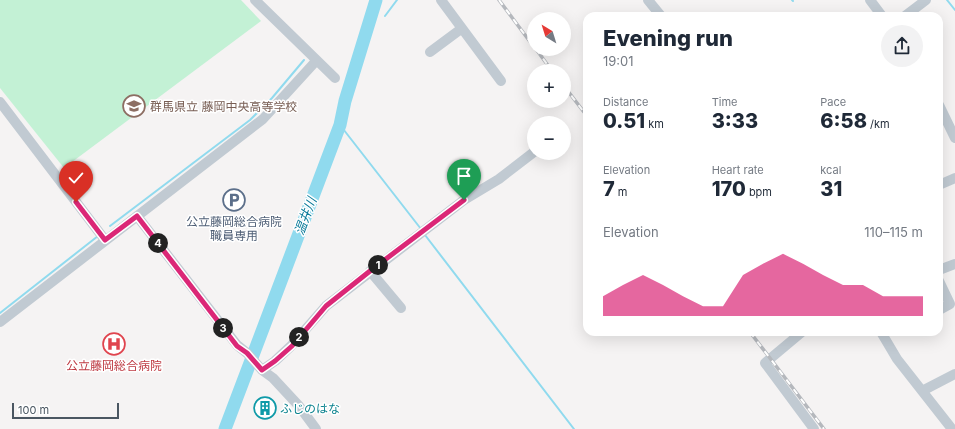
<!DOCTYPE html>
<html lang="en">
<head>
<meta charset="utf-8">
<style>
	body { margin:0; font-family:Inter,"Noto Sans JP",sans-serif; background:#f2f2f3; color:#1f2937; height:100vh; display:flex; flex-direction:column; font-size:15px; white-space:nowrap }
	* { box-sizing:border-box; margin:0 }
	p { font-size:13px; color:#747a83 }
	.icon { flex:none; width:22px; height:22px; fill:none; stroke:currentColor; stroke-width:2; stroke-linecap:round; stroke-linejoin:round }
	.map { position:relative; flex:1; overflow:hidden }
	.details { position:absolute; left:583px; top:12px; width:360px; height:324px; display:flex; flex-direction:column; background:#fff; border-radius:12px; box-shadow:0 4px 16px #0002 }
	.details>* { flex:none }
	.needle { width:26px; rotate:322deg }
	.tools { position:absolute; left:527px; top:12px; display:grid; gap:8px }
	.tools a { display:grid; place-items:center; width:44px; height:44px; border-radius:50%; background:#fff; box-shadow:0 4px 16px #0002; font-size:20px }
	.scale { position:absolute; left:12px; bottom:10px; width:107px; box-sizing:border-box; padding-left:4px; border:2px solid #4a5661; border-top:0; font-size:11px; line-height:14px; white-space:nowrap; color:#4a5661; -webkit-text-stroke:3px #fff; paint-order:stroke }
	.pin { position:absolute; display:grid; place-items:center; width:34px; height:34px; color:#fff; margin:-41px -17px; border-radius:50% 50% 50% 0; rotate:-45deg; box-shadow:0 0 4px #0007 }
	.pin .icon { rotate:45deg }
	.km { position:absolute; width:20px; height:20px; margin:-10px; border-radius:50%; background:#222; color:#fff; font-size:11px; line-height:20px; text-align:center }
	.round { display:grid; place-items:center; flex:none; width:42px; height:42px; border-radius:21px; background:#f2f2f3 }
	.head { display:flex; align-items:center; justify-content:space-between; height:68px; padding:0 20px }
	h1 { font-size:22px; font-weight:800; line-height:30px }
	.stats { display:grid; grid-template-columns:repeat(3,1fr); gap:6px; height:68px; padding:4px 20px }
	.stats div { display:grid; align-content:center }
	.stats b { font-size:20px; font-weight:800 }
	.stats small { font-size:11px; font-weight:400 }
	.stats p { font-size:11px }
	.chart { height:112px; padding:8px 20px }
	.chart p { display:flex; justify-content:space-between }
	.chart svg { width:100%; height:72px; margin-top:4px; fill:#db2777; opacity:.7 }
	.map>svg:first-child { display:block }
</style>
</head>
<body>
<div class="map">
<svg width="955" height="429" viewBox="0 0 955 429">
	<rect width="100%" height="100%" fill="#f5f3f3"/>
	<!-- green -->
	<path fill="#c3f1d5" d="M0 0H241L261 21 64 168 0 88Z"/>
	<g fill="none" stroke-linecap="round" stroke-linejoin="round">
		<!-- stream -->
		<path stroke="#90daee" stroke-width="2" d="M792 0 793 1
			M947 0 955 10
			M385 16 397 0
			M340 125 421 229
			M110 226 250 120 272 98 304 60
			M425 235 574 429
			M0 313 98 236"/>
		<!-- river -->
		<path stroke="#90daee" stroke-width="13" d="M225 429 340 125 345 101 376 0"/>
		<!-- minor -->
		<path stroke="#c1cad2" stroke-width="10" d="M255 0 335 78
			M441 0 501 81
			M648 0 661 16
			M870 0 882 16
			M905 16 926 0
			M430 52 461 29
			M0 102 105 240
			M939 105 955 138
			M939 185 955 178
			M137 216 237 345 247 353 262 370 273 378 299 406 316 429
			M939 270 955 264
			M370 271 401 308
			M939 281 950 304 939 310
			M0 322 263 119 316 61
			M802 332 765 363 814 429
			M881 332 897 359 952 429
			M262 370 275 361 291 346 326 306 464 200 499 179 534 152
			M922 391 955 374"/>
		<!-- rail casing -->
		<g stroke="#b5b8bd" stroke-width="3.5">
			<path id="rail" d="M499 0 534 47
				M536 49 552 71
				M564 86 587 116
				M750 332 824 429"/>
		</g>
		<!-- rail -->
		<use href="#rail" stroke="#fff" stroke-width="2" stroke-dasharray="6" stroke-linecap="butt"/>
	</g>
	<g fill="none" stroke-linecap="round" stroke-linejoin="round">
		<!-- route casing -->
		<g stroke="#fff" stroke-width="8">
			<path id="route" d="M76 202 105 240 137 216 237 346 247 353 262 370 275 361 292 346 326 306 370 271 464 200"/>
		</g>
		<!-- route -->
		<use href="#route" stroke="#db2777" stroke-width="5"/>
	</g>
	<!-- icons -->
	<defs>
		<g id="school-ring" transform="scale(1.15)"><circle r="9.5" fill="#fff" stroke="#8d6e63" stroke-width="1.5"/><path d="M0-5L7-2L0 1L-7-2ZM-4 1L0 2.5L4 1V4Q0 6-4 4Z" fill="#8d6e63"/></g>
		<g id="parking-ring" transform="scale(1.15)"><circle r="9.5" fill="#fff" stroke="#5c6f8a" stroke-width="1.5"/><path d="M-3.5-5.5H1a3.5 3.5 0 0 1 0 7H-1V5.5H-3.5ZM-1-3.4V-.6H.8a1.4 1.4 0 0 0 0-2.8Z" fill="#5c6f8a"/></g>
		<g id="hospital-ring" transform="scale(1.15)"><circle r="9.5" fill="#fff" stroke="#e0444e" stroke-width="1.5"/><path d="M-5-5h3v3.5h4V-5h3V5h-3V1.5h-4V5h-3Z" fill="#e0444e"/></g>
		<g id="building-ring" transform="scale(1.15)"><circle r="9.5" fill="#fff" stroke="#0f9aa8" stroke-width="1.5"/><path d="M-4-6H4V6H1V3H-1V6H-4ZM-2.5-4.3h1.7v1.8h-1.7ZM.8-4.3h1.7v1.8H.8ZM-2.5-1h1.7V.8h-1.7ZM.8-1h1.7V.8H.8Z" fill="#0f9aa8"/></g>
	</defs>
	<g fill-rule="evenodd">
		<use href="#school-ring" x="134" y="106"/>
		<use href="#parking-ring" x="234" y="200"/>
		<use href="#hospital-ring" x="114" y="344"/>
		<use href="#building-ring" x="265" y="408"/>
	</g>
	<g text-anchor="middle" dominant-baseline="central" stroke-width="3" stroke-linejoin="round" paint-order="stroke">
		<!-- education labels -->
		<g font-size="12" fill="#785e54" stroke="#fff" text-anchor="start">
			<text x="150" y="106">群馬県立 藤岡中央高等学校</text>
		</g>
		<!-- service labels -->
		<g font-size="12" fill="#4e5e75" stroke="#fff">
			<text x="234" y="221">公立藤岡総合病院<tspan x="234" dy="14">職員専用</tspan></text>
		</g>
		<!-- health labels -->
		<g font-size="12" fill="#be3a42" stroke="#fff">
			<text x="114" y="365">公立藤岡総合病院</text>
		</g>
		<!-- culture labels -->
		<g font-size="12" fill="#0d838f" stroke="#fff" text-anchor="start">
			<text x="280" y="408">ふじのはな</text>
		</g>
		<!-- water labels -->
		<g font-size="13" font-style="italic" fill="#0c7c9b" stroke="#fff">
			<text transform="translate(305 216) rotate(-69)">温井川</text>
		</g>
	</g>
</svg>
<div class="tools">
<a><svg class="needle" viewBox="-14 -14 28 28"><path d="M0-13l5 13h-10z" fill="#e53935"/><path d="M0 13l5-13h-10z" fill="#747a83"/></svg></a>
<a>+</a>
<a>−</a>
</div>
<div class="scale">100 m</div>
<div class="pin" style="left:464px;top:200px;background:#1e9e55"><svg class="icon" aria-label="arrive" viewBox="0 0 24 24"><path d="M6 21V4h12l-3 4 3 4H6"/></svg></div>
<div class="pin" style="left:76px;top:202px;background:#d93025"><svg class="icon" aria-label="check" viewBox="0 0 24 24"><path d="M5 12l5 5 9-10"/></svg></div>
<b class="km" style="left:378px;top:265px">1</b>
<b class="km" style="left:299px;top:337px">2</b>
<b class="km" style="left:223px;top:328px">3</b>
<b class="km" style="left:158px;top:243px">4</b>
<section class="details">
<div class="head"><div><h1>Evening run</h1><p>19:01</p></div><a class="round"><svg class="icon" aria-label="share" viewBox="0 0 24 24"><path d="M12 15V3M7 8l5-5 5 5M5 13v7h14v-7"/></svg></a></div>
<div class="stats">
<div><p>Distance</p><b>0.51<small> km</small></b></div>
<div><p>Time</p><b>3:33</b></div>
<div><p>Pace</p><b>6:58<small> /km</small></b></div>
</div>
<div class="stats">
<div><p>Elevation</p><b>7<small> m</small></b></div>
<div><p>Heart rate</p><b>170<small> bpm</small></b></div>
<div><p>kcal</p><b>31</b></div>
</div>
<div class="chart"><p><span>Elevation</span>110–115 m</p>
<svg viewBox="0 0 160 44" preserveAspectRatio="none"><path d="M0 44V32L10 25L20 19L30 25L40 32L50 38L60 38L70 19L80 12L90 6L100 12L110 19L120 25L130 25L140 32L150 32L160 32V44z"/></svg>
</div>
</section>
</div>
</body>
</html>
